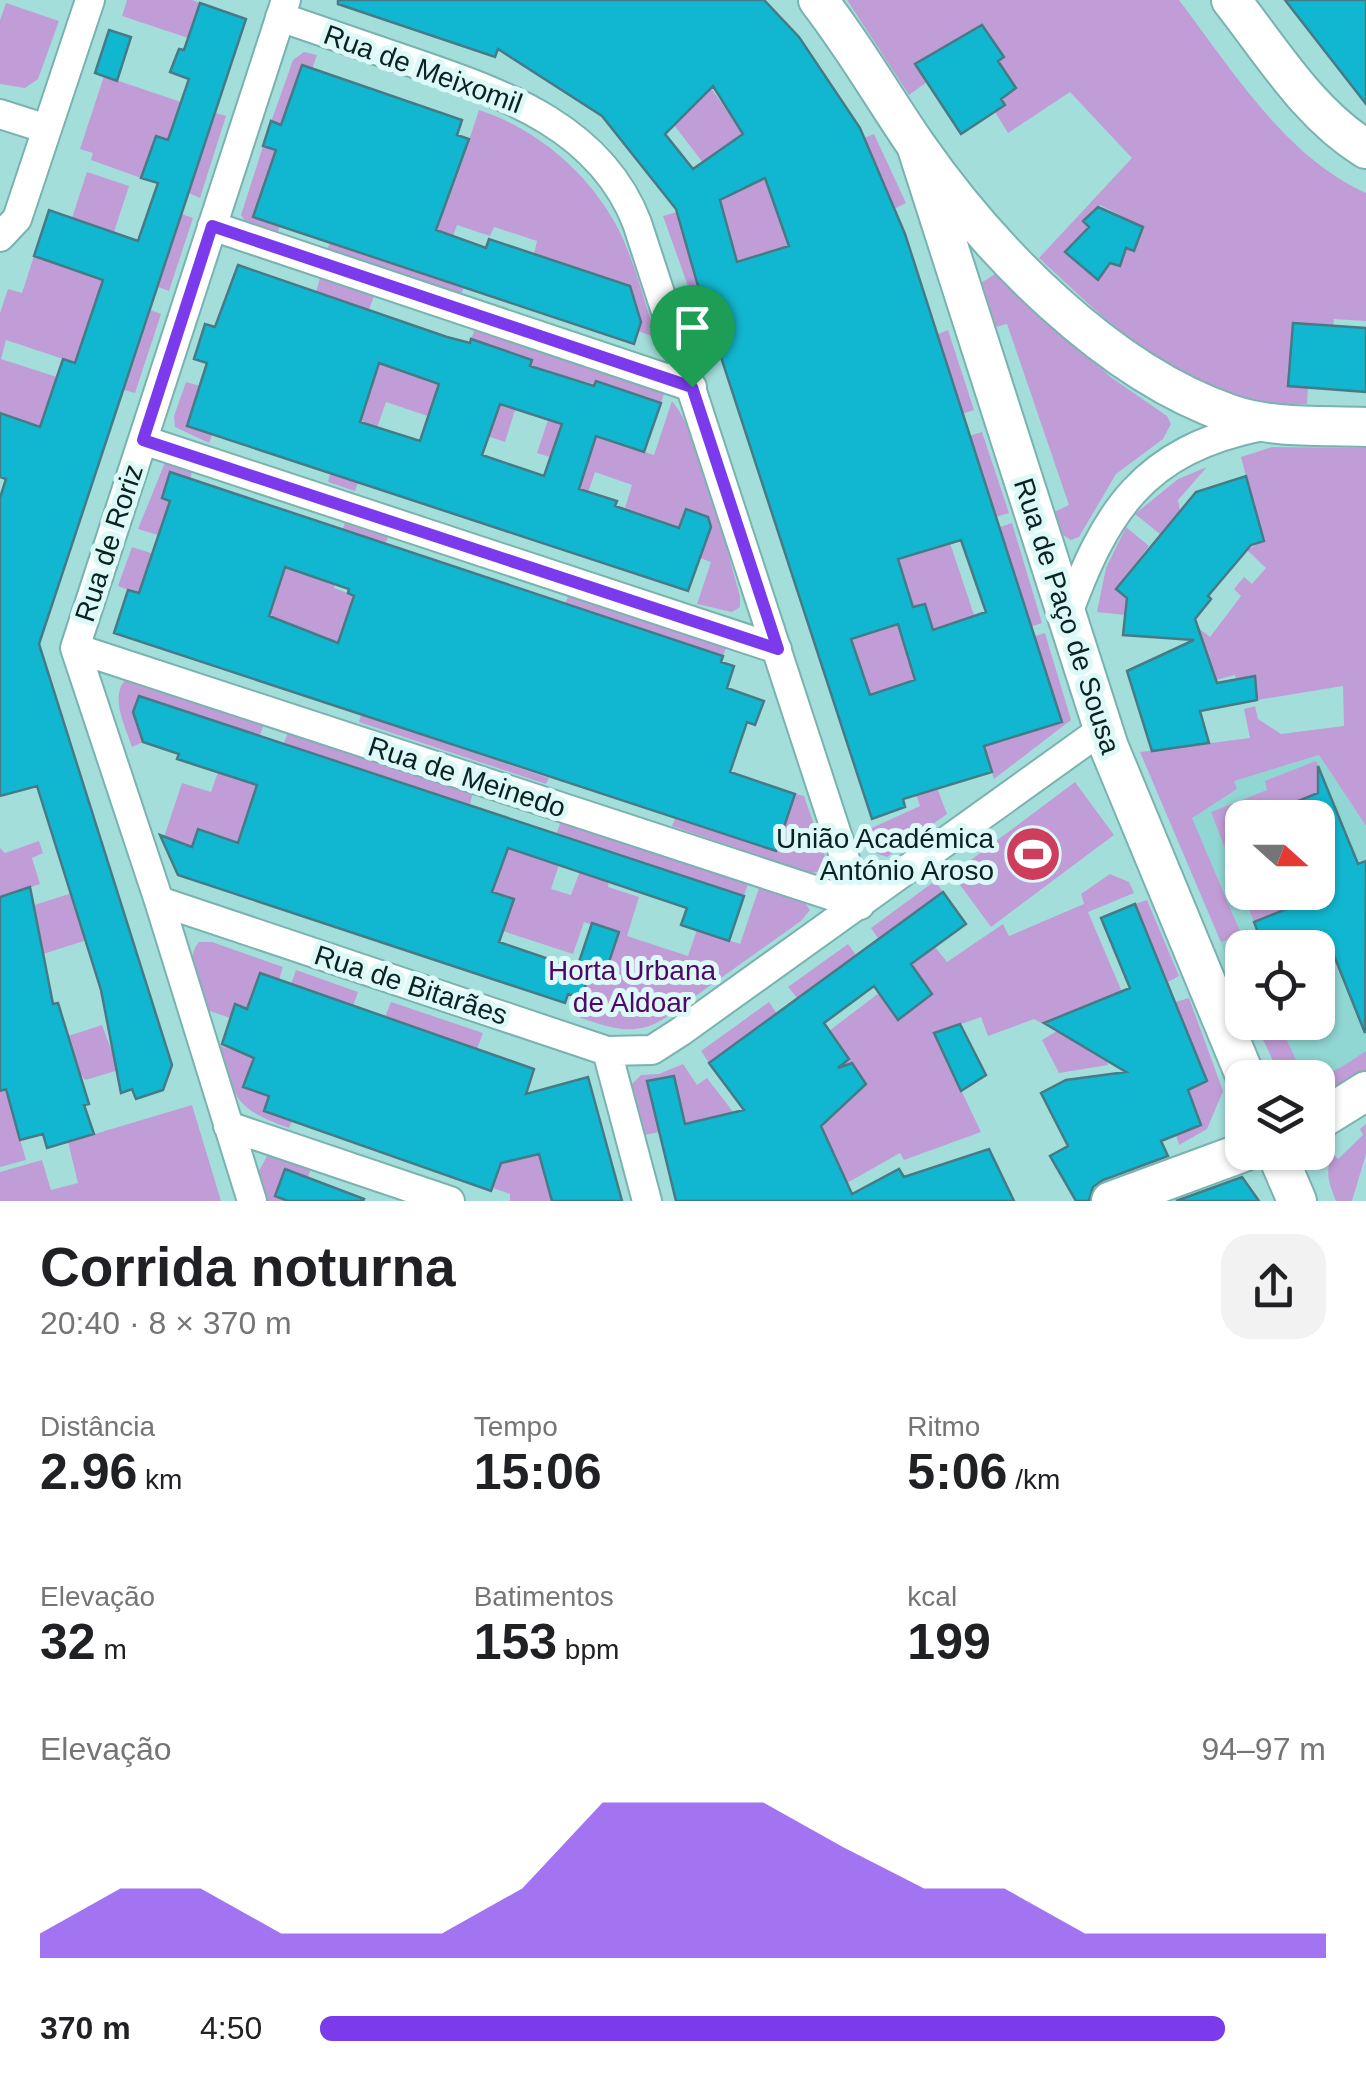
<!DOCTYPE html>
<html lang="pt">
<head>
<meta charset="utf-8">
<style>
	body { margin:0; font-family:Arial,sans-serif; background:#f2f2f2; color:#202124; height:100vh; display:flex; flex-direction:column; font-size:38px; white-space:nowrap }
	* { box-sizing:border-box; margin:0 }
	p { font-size:32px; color:#757577 }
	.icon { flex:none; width:55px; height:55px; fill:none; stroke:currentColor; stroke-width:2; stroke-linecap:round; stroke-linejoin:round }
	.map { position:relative; height:1201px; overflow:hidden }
	.side { display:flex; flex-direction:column; background:#fff; flex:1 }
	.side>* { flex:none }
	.needle { width:65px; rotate:111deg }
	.buttons { position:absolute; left:1225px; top:800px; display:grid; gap:20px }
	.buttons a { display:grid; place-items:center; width:110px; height:110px; border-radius:20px; background:#fff; box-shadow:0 2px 8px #0004; font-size:50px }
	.pin { position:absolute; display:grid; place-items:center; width:85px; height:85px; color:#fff; margin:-102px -42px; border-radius:50% 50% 50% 0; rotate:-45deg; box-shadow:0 0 10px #0007 }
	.pin .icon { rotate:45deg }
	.round { display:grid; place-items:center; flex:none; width:105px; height:105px; border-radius:30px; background:#f2f2f2 }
	.head { display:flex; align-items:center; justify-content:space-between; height:170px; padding:0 40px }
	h1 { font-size:55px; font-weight:600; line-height:75px }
	.stats { display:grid; grid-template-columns:repeat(3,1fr); gap:15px; height:170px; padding:10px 40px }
	.stats div { display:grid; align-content:center }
	.stats b { font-size:50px; font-weight:600 }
	.stats small { font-size:28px; font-weight:400 }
	.stats p { font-size:28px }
	.chart { height:280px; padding:20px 40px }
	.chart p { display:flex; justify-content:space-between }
	.chart svg { width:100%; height:180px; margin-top:10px; fill:#7c3aed; opacity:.7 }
	ul { padding:0 40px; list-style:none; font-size:32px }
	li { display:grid; grid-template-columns:160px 120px 1fr; align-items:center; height:75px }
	li i { height:25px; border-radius:12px; background:#7c3aed }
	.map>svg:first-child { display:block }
</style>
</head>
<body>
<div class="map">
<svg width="1366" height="1201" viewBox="0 0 1366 1201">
	<rect width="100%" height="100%" fill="#a4dedb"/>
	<!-- built -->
	<path fill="#90d6d3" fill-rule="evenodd" d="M1319 755 1366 826V1070L1318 1094V1078L1281 1077 1255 1023 1318 1022V948H1242V993L1162 803ZM1242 818H1318V892H1242Z"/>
	<!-- green -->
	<path fill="#c19dd8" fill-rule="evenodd" d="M127 0H192L200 3 188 38 122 16Z
		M847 0H1179C1231 68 1285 157 1366 193V321L1334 319 1333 326 1293 324 1288 386 1308 388 1307 404C1292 404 1276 405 1261 404 1178 395 1098 312 1039 258L1132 158 1070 92 1008 133 995 112 1005 105 1001 99 998 61 1003 56 981 25 916 64 927 82 909 95ZM1100 205 1143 227 1134 251 1126 248 1120 266 1110 263 1098 279 1065 253 1089 227 1084 221Z
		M6 3 59 21 38 79 25 88 0 84V20Z
		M304 52 317 55 312 69 301 66 287 109 290 128 271 122 293 60Z
		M104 76 181 102 168 140 156 136 141 178 91 160 93 153 80 149Z
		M711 88 743 134 704 164 674 125Z
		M479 110C535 128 585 170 614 221 634 256 643 300 657 338L638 331 641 321 630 286 534 254 537 241 494 227 490 236 457 225 453 236 423 226 393 142 461 164Z
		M216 113 226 116 200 198 189 193Z
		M267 134 292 142 268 172 254 216 280 226 277 234 246 223 241 215Z
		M874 134 906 203 894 209 864 138Z
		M87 172 129 186 114 232 72 218Z
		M770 175 789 246 731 267 724 243 732 240 717 191Z
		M677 212 701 298V299L693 300 663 216Z
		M182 214 193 218 169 291 158 287Z
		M330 242 464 287 461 295 327 251Z
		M34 256 103 280 75 363 6 340 1 359 57 377 41 427 0 428V313L8 289 22 293Z
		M995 274 1112 378 1167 416 1171 424 1163 439 1116 474 1079 537 1071 540 1060 533 1054 512 1069 505 1007 324 992 328 979 293 981 283Z
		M321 275 375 293 369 310 316 292Z
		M151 310 161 314 135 393 124 390Z
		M476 326 650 386 664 394 661 403 530 366 531 360 471 339Z
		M948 330 974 410 962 414 936 335Z
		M379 363 515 410 505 442 386 402 355 491 328 482 330 474 345 478 358 439 263 368 368 395Z
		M186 382 200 386 187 426 212 435 209 443 175 427 174 416Z
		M672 401C702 437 725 546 740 596V607L732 612 697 604 711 562 672 548 679 528 653 519 621 521 632 485 595 472 579 520 538 494 545 473 566 480 569 463 537 453 548 420 654 455Z
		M982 432 1009 513 996 517 969 436Z
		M1272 447 1366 448V826L1319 755 1234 781 1237 789 1192 818 1241 934 1221 942 1140 752 1250 738 1244 709 1255 706 1258 719 1281 734 1344 726 1343 686 1257 700 1255 676 1236 680 1235 675 1216 680 1203 641 1174 639 1182 615 1210 637 1241 596 1234 589 1244 577 1252 584 1266 568 1247 550 1263 541 1241 457Z
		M166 460 194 466 190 479 170 473 162 498 170 501 158 535 138 529Z
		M1207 467 1178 500 1180 511 1160 534 1135 514 1178 479Z
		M347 517 390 531 385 546 352 535 334 588 366 600 334 657 302 646 307 631 268 617 285 567 325 580Z
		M1012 523 1042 623 960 650 933 630 925 604 928 676 870 695 851 639 874 632 864 600 898 559 950 543 980 633 1027 617 997 528Z
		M1126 527 1149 546 1116 589 1127 598 1125 615 1097 612 1106 568Z
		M132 547 163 557 149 597 118 586Z
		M570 592 727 645 723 656 565 604Z
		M1045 633 1071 720 994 779 970 703 1061 721 1035 636Z
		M128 677 265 720 260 736 139 696 133 712 143 742 132 747C125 725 108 695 128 677Z
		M361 715 549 778 546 784 359 722Z
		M892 722 937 788 947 814 887 857 872 852 865 831 920 806Z
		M290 727 474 788 470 804 284 743Z
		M1316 761 1328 789 1277 810 1279 817 1242 818V892L1211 812 1267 790 1265 781Z
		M218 772 257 785 248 812 257 850 199 829 192 847 164 837 182 783 211 792Z
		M1075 782 1114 835 991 927 952 874Z
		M796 794 804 796 825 856 819 872 809 873 672 826 675 819 776 851Z
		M562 817 750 879 744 895 557 833Z
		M39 841 43 853 32 858 40 884 13 893 0 916V848L5 853Z
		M508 848 559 865 551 889 571 895 580 871 609 881 608 887 639 897 627 936 688 956 697 930 740 944 761 882 801 897 810 910 801 921 662 1020C632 1038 606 1026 575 1016L604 929 584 922 573 954 503 931 514 899 488 890Z
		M1110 874 1129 882 1134 893 1088 912 1122 992 1043 1024 1034 1019 988 1036 981 1017 953 1027 943 1052 981 1132 904 1160 900 1153 847 1183 821 1126 760 1148 829 1031 879 993 898 1019 931 994 913 967 902 971 935 947 947 962 1003 924 1009 936 1084 904 1081 894Z
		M935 881 943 892 879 940 871 928Z
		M72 893 87 940 43 954 28 907Z
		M1243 893H1309L1311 899 1254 922Z
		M1147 900 1179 976 1168 982 1135 904Z
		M199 942H212L283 967 279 980 260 974 247 1008 235 1004 230 1018 207 1010C200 989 183 960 199 942Z
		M848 944 856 955 798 999 788 987Z
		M296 970 358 992 353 1006 291 984Z
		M1189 998 1223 1091 1207 1129 1179 1145 1176 1135 1201 1124 1192 1100 1107 1060 1108 1065 1059 1073 1042 1040 1057 1031 1065 1035Z
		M391 1002 483 1033 477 1049 385 1017Z
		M769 1002 777 1014 709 1063 701 1051Z
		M1255 1023H1279L1302 1073C1324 1083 1347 1063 1366 1051V1070L1318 1094V1078L1281 1077Z
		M102 1025 119 1070 85 1080 68 1056 65 1037Z
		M256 1042 269 1096 264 1111 292 1121 289 1128C234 1109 235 1098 218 1045L250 1056Z
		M683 1064 697 1085 707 1078 734 1113 685 1125 652 1104 659 1132 645 1135 632 1084 641 1075 659 1074Z
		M6 1089 26 1160 0 1167V1091Z
		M192 1105 221 1201H0V1172L42 1160 51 1190 78 1183 68 1142Z
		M1366 1124V1154L1352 1201H1336C1329 1183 1324 1172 1333 1154L1338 1159 1363 1135 1360 1129Z
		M507 1148 513 1160 539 1154 552 1201H510V1194L493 1188Z
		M267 1156 311 1169 308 1177 285 1169 288 1201H268L259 1171Z"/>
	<!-- building -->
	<path fill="#11b7d0" stroke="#457b86" stroke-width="2.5" fill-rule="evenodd" d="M338 0H764L799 37 860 128 905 234 1062 722 984 746 992 772 903 799 905 807 872 819 700 293 676 209 602 116 498 49 495 57 338 4ZM713 86 743 134 693 169 665 134ZM765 178 789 246 737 262 720 200ZM961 540 986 612 933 630 925 604 913 607 898 559ZM898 624 915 680 870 695 851 639Z
		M1285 0H1366V104Z
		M200 3 246 19 39 644 172 1065 163 1090 136 1099 132 1089 121 1093 101 990 37 786 0 796V498L6 479 0 477V413L40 427 63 359 75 363 103 280 34 256 49 210 138 241 158 183 141 178 156 136 168 140 189 79 170 72 179 49 184 50Z
		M982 25 1004 57 998 61 1016 88 1001 99 1005 105 961 134 915 64Z
		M109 30 131 37 117 81 95 73Z
		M302 65 462 120 457 135 469 139 436 230 486 248 489 239 630 286 641 322 634 344 253 217 276 150 263 146 271 121 281 125Z
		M1098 207 1143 227 1134 251 1126 248 1120 266 1110 263 1098 280 1065 252 1089 227 1083 221Z
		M238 265 447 337 470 343 471 339 532 360 530 366 594 386 596 381 661 403 644 452 596 436 579 489 617 501 615 506 679 528 686 509 708 517 711 527 688 591 187 426 207 363 194 359 205 324 215 327ZM379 363 439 384 420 441 360 422ZM500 404 562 424 544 476 482 455Z
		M1293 323 1366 328V392L1288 386Z
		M170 472 723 656 721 662 734 666 727 688 764 701 755 725 747 722 730 772 795 794 776 851 114 633 128 590 139 593 170 501 162 498ZM285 567 349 589 348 593 354 596 338 643 269 616Z
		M1246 476 1264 541 1251 545 1208 596 1211 599 1195 619 1217 683 1255 676 1257 700 1200 711 1209 743 1152 751 1127 671 1194 640 1123 635 1127 598 1116 589 1196 492Z
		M139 696 744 896 729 941 681 925 687 908 508 848 492 892 514 899 499 942 590 973 581 998 568 994 565 1003 178 875 160 835 192 847 198 829 238 843 257 785 177 759 179 754 143 742 133 712Z
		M1318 766 1358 864 1366 861 1365 1033 1331 948H1264L1254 922 1311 899 1309 892H1318V818L1261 816 1318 793Z
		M30 887 53 1004 58 1003 89 1104 84 1105 94 1134 47 1148 43 1134 20 1140 6 1089 0 1091V897Z
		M943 892 966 924 911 964 932 994 898 1020 874 986 824 1023 849 1059 838 1068 852 1063 866 1084 821 1126 852 1194 899 1169 904 1177 989 1149 1014 1201H676L647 1081 674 1076 685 1124 744 1110 709 1063Z
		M1135 904 1207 1081 1188 1090 1201 1125 1161 1141 1168 1156 1103 1180 1093 1187 1089 1201H1076L1050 1156 1068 1146 1041 1093 1066 1080 1126 1072 1044 1023 1130 988 1101 918Z
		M592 923 619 932 606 971 579 962Z
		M260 973 534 1069 526 1094 588 1077 622 1201H552L539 1154 501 1163 491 1191 264 1111 269 1096 243 1087 254 1058 222 1044 235 1004 247 1009Z
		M960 1024 986 1075 961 1091 934 1033Z
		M285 1169 364 1199 363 1201H288L275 1196Z
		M1242 1177 1259 1201H1176Z"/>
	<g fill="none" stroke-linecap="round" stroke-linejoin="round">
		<!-- street casing -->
		<g stroke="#79b3b0" stroke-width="32">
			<path id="street" d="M280 17C327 33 373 49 420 65 507 95 601 129 637 223L860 905
				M0 114 47 129
				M212 226 692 387
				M0 237 17 219 90 0
				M143 440 777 649
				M1066 619C1105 511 1143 450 1262 426
				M75 648 860 905
				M159 901 607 1051 652 1050 680 1032 1104 728
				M607 1051 647 1201
				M228 1126 450 1201
				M252 1201 159 901 75 648 286 0"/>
		</g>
		<!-- secondary casing -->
		<g stroke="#79b3b0" stroke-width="42">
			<path id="secondary" d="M818 0C854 46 883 97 916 145 989 250 1107 372 1230 414 1273 429 1322 425 1366 427
				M1231 0C1272 52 1309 114 1366 149
				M916 145 1109 747 1246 1078
				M1318 1121 1366 1091
				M1276 1152 1297 1201
				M1111 1201 1244 1152"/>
		</g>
		<!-- path -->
		<path stroke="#517977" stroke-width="5" stroke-dasharray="5 8" stroke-linecap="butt" d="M1228 945 1244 939
			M1228 952 1246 945
			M1231 960 1242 955"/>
		<!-- street -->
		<use href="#street" stroke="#fff" stroke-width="28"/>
		<!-- secondary -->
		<use href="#secondary" stroke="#fff" stroke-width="38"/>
	</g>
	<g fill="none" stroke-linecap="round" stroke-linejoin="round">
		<!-- route casing -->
		<g stroke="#fff" stroke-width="20">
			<path id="route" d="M212 226 692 387 778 649 143 440Z"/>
		</g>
		<!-- route -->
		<use href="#route" stroke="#7c3aed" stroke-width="12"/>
	</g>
	<!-- icons -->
	<defs>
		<g id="stadium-disc" transform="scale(2.875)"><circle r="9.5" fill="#cd3d5c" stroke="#dcf9f7"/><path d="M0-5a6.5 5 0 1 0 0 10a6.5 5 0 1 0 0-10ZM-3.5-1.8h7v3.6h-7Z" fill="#fff"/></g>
	</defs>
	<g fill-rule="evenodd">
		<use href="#stadium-disc" x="1033" y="854"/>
	</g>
	<g text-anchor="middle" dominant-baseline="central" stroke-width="10" stroke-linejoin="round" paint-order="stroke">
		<!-- street labels -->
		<g font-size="28" fill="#0a2322" stroke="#dcf9f7">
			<text transform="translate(423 69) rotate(20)">Rua de Meixomil</text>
			<text transform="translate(109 543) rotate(-72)">Rua de Roriz</text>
			<text transform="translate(1067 616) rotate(72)">Rua de Paço de Sousa</text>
			<text transform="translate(467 777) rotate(18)">Rua de Meinedo</text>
			<text transform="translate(411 985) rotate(18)">Rua de Bitarães</text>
		</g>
		<!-- poi labels -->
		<g font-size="28" fill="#0a2322" stroke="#dcf9f7" text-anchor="end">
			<text x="994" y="838">União Académica<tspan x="994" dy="32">António Aroso</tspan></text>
		</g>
		<!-- park labels -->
		<g font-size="28" fill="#4d086a" stroke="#dcf9f7">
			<text x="632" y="970">Horta Urbana<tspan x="632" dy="32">de Aldoar</tspan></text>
		</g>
	</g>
</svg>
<div class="buttons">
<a><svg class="needle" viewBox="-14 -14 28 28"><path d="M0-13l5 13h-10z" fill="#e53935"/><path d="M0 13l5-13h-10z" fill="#757577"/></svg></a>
<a><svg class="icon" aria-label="locate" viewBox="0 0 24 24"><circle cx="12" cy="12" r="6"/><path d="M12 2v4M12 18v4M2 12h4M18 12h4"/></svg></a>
<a><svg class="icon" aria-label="layers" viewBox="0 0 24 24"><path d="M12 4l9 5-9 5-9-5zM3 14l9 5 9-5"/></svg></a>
</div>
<div class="pin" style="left:692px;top:387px;background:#1e9e55"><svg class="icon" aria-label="arrive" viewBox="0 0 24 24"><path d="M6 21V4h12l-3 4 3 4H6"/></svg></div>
</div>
<section class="side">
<div class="head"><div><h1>Corrida noturna</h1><p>20:40 · 8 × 370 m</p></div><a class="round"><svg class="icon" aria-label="share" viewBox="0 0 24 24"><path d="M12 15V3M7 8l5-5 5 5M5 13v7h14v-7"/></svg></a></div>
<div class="stats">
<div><p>Distância</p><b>2.96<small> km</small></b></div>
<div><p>Tempo</p><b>15:06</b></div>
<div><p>Ritmo</p><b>5:06<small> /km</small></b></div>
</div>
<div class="stats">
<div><p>Elevação</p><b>32<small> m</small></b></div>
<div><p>Batimentos</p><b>153<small> bpm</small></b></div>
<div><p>kcal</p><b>199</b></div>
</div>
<div class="chart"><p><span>Elevação</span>94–97 m</p>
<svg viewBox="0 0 160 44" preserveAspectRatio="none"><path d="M0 44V38L10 27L20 27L30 38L40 38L50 38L60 27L70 6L80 6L90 6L100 17L110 27L120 27L130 38L140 38L150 38L160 38V44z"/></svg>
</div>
<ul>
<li><b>370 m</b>4:50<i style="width:90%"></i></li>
</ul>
</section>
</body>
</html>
